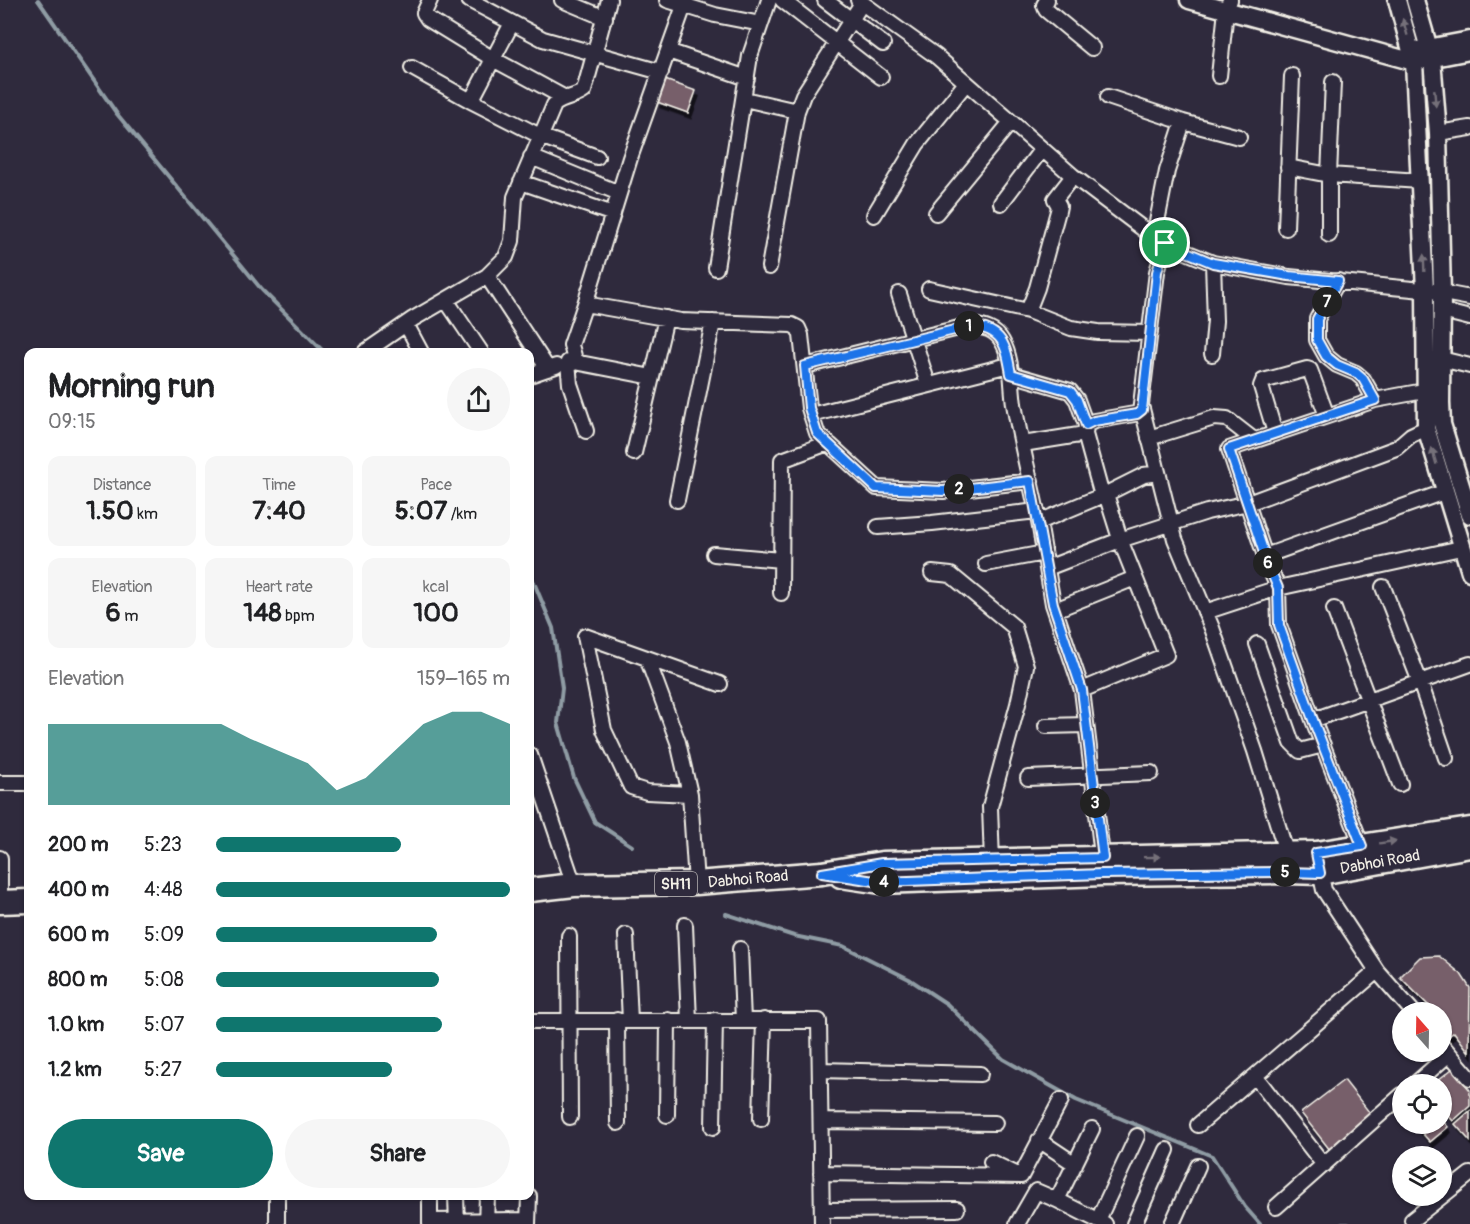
<!DOCTYPE html>
<html lang="en">
<head>
<meta charset="utf-8">
<style>
	body { margin:0; font-family:Pangolin,sans-serif; background:#f6f6f6; color:#202124; height:100vh; display:flex; flex-direction:column; font-size:22px; white-space:nowrap }
	* { box-sizing:border-box; margin:0 }
	p { font-size:20px; color:#757577 }
	.icon { flex:none; width:33px; height:33px; fill:none; stroke:currentColor; stroke-width:2; stroke-linecap:round; stroke-linejoin:round }
	.map { position:relative; flex:1; overflow:hidden }
	.drawer { position:absolute; left:24px; top:348px; width:510px; height:852px; display:flex; flex-direction:column; background:#fff; border-radius:12px; box-shadow:0 2px 4px #0004 }
	.drawer>* { flex:none }
	.needle { width:39px; rotate:340deg }
	.buttons { position:absolute; left:1392px; top:1002px; display:grid; gap:12px }
	.buttons a { display:grid; place-items:center; width:60px; height:60px; border-radius:50%; background:#fff; box-shadow:0 2px 4px #0004; font-size:30px }
	.pin { position:absolute; display:grid; place-items:center; width:51px; height:51px; color:#fff; margin:-26px; border:3px solid #fff; border-radius:50%; box-shadow:0 2px 6px #0007 }
	.km { position:absolute; width:30px; height:30px; margin:-15px; border-radius:50%; background:#222; color:#fff; font-size:16px; line-height:30px; text-align:center }
	.round { display:grid; place-items:center; flex:none; width:63px; height:63px; border-radius:32px; background:#f6f6f6 }
	.headline { display:flex; align-items:center; justify-content:space-between; height:102px; padding:0 24px }
	h1 { font-size:33px; font-weight:700; line-height:45px }
	.stats { display:grid; grid-template-columns:repeat(3,1fr); gap:9px; height:102px; padding:6px 24px }
	.stats div { display:grid; align-content:center; border-radius:12px; background:#f6f6f6; text-align:center }
	.stats b { font-size:26px; font-weight:700 }
	.stats small { font-size:16px; font-weight:400 }
	.stats p { font-size:16px }
	.chart { height:168px; padding:12px 24px }
	.chart p { display:flex; justify-content:space-between }
	.chart svg { width:100%; height:108px; margin-top:6px; fill:#0f766e; opacity:.7 }
	.button { display:flex; gap:12px; margin-top:auto; padding:12px 24px }
	.button a { flex:1; height:69px; border-radius:36px; background:#0f766e; color:#fff; font-size:24px; font-weight:700; line-height:69px; text-align:center }
	.button a+a { background:#f6f6f6; color:#202124 }
	ul { padding:0 24px; list-style:none; font-size:20px }
	li { display:grid; grid-template-columns:96px 72px 1fr; align-items:center; height:45px }
	li i { height:15px; border-radius:8px; background:#0f766e }
	.map>svg:first-child { display:block }
</style>
</head>
<body>
<div class="map">
<svg width="1470" height="1224" viewBox="0 0 1470 1224">
	<defs>
		<filter id="shadow"><feDropShadow dx="3" dy="5.5" stdDeviation="0" flood-color="#0009"/></filter>
	</defs>
	<rect width="100%" height="100%" fill="#2f2a3d"/>
	<filter id="ink" filterUnits="userSpaceOnUse"><feTurbulence type="fractalNoise" baseFrequency=".0167" numOctaves="2"/><feDisplacementMap in="SourceGraphic" scale="12" xChannelSelector="R" yChannelSelector="G"/><feConvolveMatrix kernelMatrix="1 2 1 2 8 2 1 2 1" color-interpolation-filters="sRGB"/></filter>
	<g filter="url(#ink)">
		<g fill="none" stroke-linecap="round" stroke-linejoin="round">
			<!-- stream -->
			<path stroke="#8f9ca4" stroke-width="4" d="M38 0 117 114 262 290 324 352
				M530 573 553 628 562 688 558 723 574 778 595 822 632 846
				M726 914 794 936 843 946 909 979 947 1004 1003 1059 1076 1100 1212 1156 1245 1207 1260 1224
				M1342 1224H1348"/>
		</g>
		<!-- building -->
		<path fill="#775f6a" stroke="#f4f1e8" stroke-width="1.5" filter="url(#shadow)" d="M665 80 696 91 688 113 657 102Z
			M1439 956 1461 974 1470 988 1469 1052 1454 1032 1446 1038 1442 1032V1012H1435L1400 977 1420 957Z
			M1452 1069 1470 1090V1106L1453 1121 1442 1108V1084H1433Z
			M1344 1080 1373 1117 1330 1150 1301 1113Z
			M1470 1111V1141L1455 1124Z
			M1442 1120 1448 1127 1430 1142 1414 1124H1442Z
			M1426 1150 1431 1156H1417Z
			M1442 1170 1450 1182 1442 1189Z"/>
		<g fill="none" stroke-linecap="round" stroke-linejoin="round">
			<!-- minor casing -->
			<g stroke="#f4f1e8" stroke-width="18">
				<path id="minor" d="M430 0 424 13 428 19 493 59 565 98
					M469 0 543 39 661 72
					M562 0 605 18
					M667 0 715 15 761 24
					M686 0 630 158 585 304 681 321 792 325 798 328 801 335 809 408 817 433 877 488 943 491 1031 481
					M782 0 881 77
					M825 0 883 44
					M858 0 936 56 1073 176 1159 241 1213 263 1289 277 1433 291 1470 298
					M1047 0 1044 5 1046 10 1092 48
					M668 51 747 78
					M412 68 471 101 540 136 597 157
					M1219 76 1226 10 1230 0
					M1108 97 1183 122 1239 137
					M744 99 797 111
					M471 101 512 23
					M1438 133 1470 128
					M531 157 619 193
					M1288 167 1329 175 1333 82
					M521 182 613 214
					M1001 203 1042 149
					M936 213 1011 122
					M874 215 917 144 966 83
					M1286 228 1292 76
					M1329 235V175L1420 181
					M1154 237 1167 171 1183 122
					M769 267 797 111 803 95 862 3
					M716 268 750 56 769 0
					M487 276 548 369
					M1338 281 1317 319V340L1326 356 1337 365 1356 373 1363 379 1375 400
					M929 289 1028 311 1071 328 1098 332 1150 333
					M899 294 928 384
					M446 300 481 352
					M585 304 571 345 575 360 580 363 652 377
					M1028 311 1037 288 1058 211 1059 206 1055 199 1073 176
					M1442 311 1470 318
					M406 324 421 352
					M365 352 413 319 487 276 506 257 512 241 515 197 554 105C563 97 575 98 584 91L609 0
					M1212 354 1215 321 1213 263
					M1441 359 1470 366
					M568 362 570 384 586 431
					M805 366 971 325C984 327 995 329 1002 341 1013 360 1011 384 1014 404 1021 444 1031 483 1039 522
					M1011 374 1070 391 1077 400 1086 425
					M530 375 556 366
					M1142 409 1175 539 1212 628 1255 751 1287 855
					M811 415 1009 365
					M1275 433 1261 386 1263 381 1307 369 1310 370 1327 416
					M1149 438 1214 418 1227 419 1254 440
					M1023 444 1085 434
					M634 453 666 318
					M1102 496 1085 434 1086 425 1094 421 1140 413 1157 272 1165 243
					M677 500 713 322
					M878 527 932 523 1037 511
					M714 554 781 560
					M1265 556 1444 492
					M986 564 1044 553
					M1047 568 1120 540 1207 512 1248 503 1396 448 1411 435 1426 428
					M932 573 951 575 1014 627 1026 666 1018 704 990 807 992 862
					M1383 587 1420 682 1446 758
					M781 593 782 460 828 443
					M1334 609 1400 784
					M1055 610 1135 578
					M1205 612 1278 588 1461 548
					M1257 644 1292 743 1300 751 1323 745
					M647 658 678 742 690 794
					M1082 690 1166 655 1121 542 1106 494
					M1313 720 1470 664
					M1046 726 1086 725
					M530 755 574 885
					M1028 778 1151 773
					M0 783H28
					M1362 846 1313 720 1279 625 1278 588 1267 562 1229 449 1375 400 1424 391
					M0 858V902
					M1103 863 1082 690 1053 604 1039 522 1106 494 1144 475 1158 473
					M696 883 690 794 647 792 631 787 604 730 585 636 720 684
					M685 925 689 1021
					M626 935 630 1021
					M569 936 570 1117
					M740 949 743 1021
					M1377 971 1413 1012
					M617 1020 618 1123
					M530 1021H819L822 1224
					M1442 1045 1470 1078
					M820 1070 980 1074
					M1255 1076 1324 1165
					M1415 1084 1449 1054
					M667 1115 668 1020
					M761 1119 764 1020
					M821 1121 995 1123
					M1198 1125 1377 971 1324 890 1319 867
					M713 1127 715 1020
					M1039 1140 1075 1164
					M991 1162 1016 1174
					M821 1173 1021 1176 1061 1100
					M430 1196V1224
					M456 1196 457 1224
					M1057 1200 1105 1224
					M1276 1207 1402 1095
					M822 1210 957 1209
					M1098 1220 1137 1136
					M1412 1220 1470 1174
					M430 1221 528 1220
					M277 1224V1196
					M486 1224 487 1196
					M528 1224 529 1196
					M1017 1224 1036 1191 1057 1200 1092 1129
					M1134 1224 1167 1150
					M1172 1224 1198 1166"/>
			</g>
			<!-- tertiary casing -->
			<g stroke="#f4f1e8" stroke-width="21">
				<path id="tertiary" d="M1189 0 1414 62 1470 51
					M1397 0 1414 62 1425 290 1426 428 1470 572
					M1415 0 1432 59 1438 133 1442 293 1441 403 1442 424 1470 515
					M1417 50 1470 40"/>
			</g>
			<!-- primary casing -->
			<g stroke="#f4f1e8" stroke-width="27">
				<path id="primary" d="M841 876 881 882 1103 874 1287 872 1320 873 1470 846
					M530 890 574 885 696 883 822 873 882 863 1316 853 1470 829
					M0 902 28 901"/>
			</g>
			<!-- minor -->
			<use href="#minor" stroke="#2f2a3d" stroke-width="14"/>
			<!-- tertiary -->
			<use href="#tertiary" stroke="#2f2a3d" stroke-width="16"/>
			<!-- primary -->
			<use href="#primary" stroke="#2f2a3d" stroke-width="22"/>
		</g>
		<!-- one-way arrows -->
		<defs><path id="oneway-solid" d="M-6-.8H1V-3.2L6.5 0L1 3.2V.8H-6Z" transform="scale(1.5)"/></defs>
		<g fill="#747079">
			<use href="#oneway-solid" transform="translate(1405 27) rotate(-106)"/>
			<use href="#oneway-solid" transform="translate(1435 98) rotate(85)"/>
			<use href="#oneway-solid" transform="translate(1424 263) rotate(-92)"/>
			<use href="#oneway-solid" transform="translate(1434 456) rotate(-106)"/>
			<use href="#oneway-solid" transform="translate(1388 842) rotate(-9)"/>
			<use href="#oneway-solid" transform="translate(1152 857) rotate(-1)"/>
		</g>
	</g>
	<g fill="none" stroke-linecap="round" stroke-linejoin="round" filter="url(#ink)">
		<!-- route casing -->
		<g stroke="#fff" stroke-width="12">
			<path id="route" d="M1165 243 1213 263 1289 276 1338 281 1317 319V340L1326 356 1337 365 1356 373 1363 379 1375 400 1229 449 1267 562 1278 588 1279 625 1313 720 1362 846 1316 853 1320 873 1287 872 1102 874 881 882 822 873 882 863 1103 858 1082 690 1053 604 1030 481 943 491 876 488 817 433 809 408 805 366 971 326C1003 329 1006 345 1011 374L1070 391 1077 400 1086 425 1094 421 1137 414 1142 410 1157 272Z"/>
		</g>
		<!-- route -->
		<use href="#route" stroke="#1a73e8" stroke-width="8"/>
	</g>
	<g text-anchor="middle" dominant-baseline="central" stroke-width="4.5" stroke-linejoin="round" paint-order="stroke">
		<!-- shield labels -->
		<rect fill="#2f2a3d" stroke="#b9b5b5" stroke-width="1.5" x="655" y="872" width="42" height="24" rx="4.5"/>
		<g font-size="15" font-weight="bold" fill="#f4f1e8">
			<text x="676" y="884">SH11</text>
		</g>
		<!-- street labels -->
		<g font-size="16" fill="#f4f1e8" stroke="#2f2a3d">
			<text transform="translate(1380 862) rotate(-10)">Dabhoi Road</text>
			<text transform="translate(748 879) rotate(-5)">Dabhoi Road</text>
		</g>
	</g>
</svg>
<div class="buttons">
<a><svg class="needle" viewBox="-14 -14 28 28"><path d="M0-13l5 13h-10z" fill="#e53935"/><path d="M0 13l5-13h-10z" fill="#757577"/></svg></a>
<a><svg class="icon" aria-label="locate" viewBox="0 0 24 24"><circle cx="12" cy="12" r="6"/><path d="M12 2v4M12 18v4M2 12h4M18 12h4"/></svg></a>
<a><svg class="icon" aria-label="layers" viewBox="0 0 24 24"><path d="M12 4l9 5-9 5-9-5zM3 14l9 5 9-5"/></svg></a>
</div>
<div class="pin" style="left:1165px;top:243px;background:#1e9e55"><svg class="icon" aria-label="arrive" viewBox="0 0 24 24"><path d="M6 21V4h12l-3 4 3 4H6"/></svg></div>
<b class="km" style="left:969px;top:326px">1</b>
<b class="km" style="left:959px;top:489px">2</b>
<b class="km" style="left:1095px;top:803px">3</b>
<b class="km" style="left:884px;top:882px">4</b>
<b class="km" style="left:1285px;top:872px">5</b>
<b class="km" style="left:1268px;top:563px">6</b>
<b class="km" style="left:1327px;top:302px">7</b>
<section class="drawer">
<div class="headline"><div><h1>Morning run</h1><p>09:15</p></div><a class="round"><svg class="icon" aria-label="share" viewBox="0 0 24 24"><path d="M12 15V3M7 8l5-5 5 5M5 13v7h14v-7"/></svg></a></div>
<div class="stats">
<div><p>Distance</p><b>1.50<small> km</small></b></div>
<div><p>Time</p><b>7:40</b></div>
<div><p>Pace</p><b>5:07<small> /km</small></b></div>
</div>
<div class="stats">
<div><p>Elevation</p><b>6<small> m</small></b></div>
<div><p>Heart rate</p><b>148<small> bpm</small></b></div>
<div><p>kcal</p><b>100</b></div>
</div>
<div class="chart"><p><span>Elevation</span>159–165 m</p>
<svg viewBox="0 0 160 44" preserveAspectRatio="none"><path d="M0 44V11L10 11L20 11L30 11L40 11L50 11L60 11L70 17L80 22L90 27L100 38L110 33L120 22L130 11L140 6L150 6L160 11V44z"/></svg>
</div>
<ul>
<li><b>200 m</b>5:23<i style="width:63%"></i></li>
<li><b>400 m</b>4:48<i style="width:100%"></i></li>
<li><b>600 m</b>5:09<i style="width:75%"></i></li>
<li><b>800 m</b>5:08<i style="width:76%"></i></li>
<li><b>1.0 km</b>5:07<i style="width:77%"></i></li>
<li><b>1.2 km</b>5:27<i style="width:60%"></i></li>
</ul>
<div class="button"><a>Save</a><a>Share</a></div>
</section>
</div>
</body>
</html>
